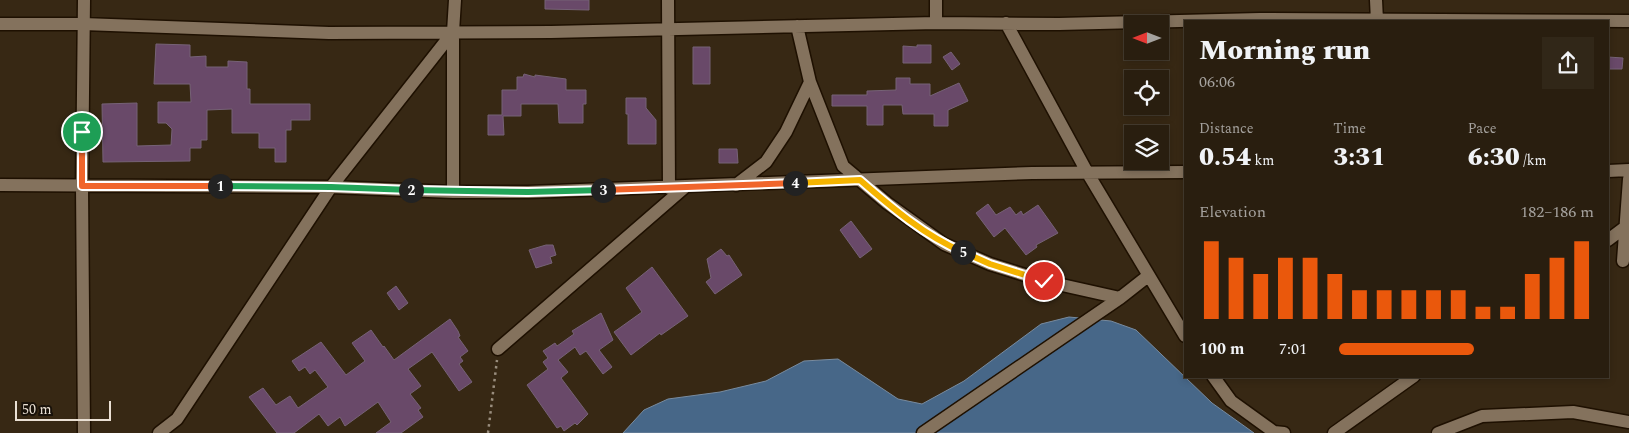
<!DOCTYPE html>
<html lang="en">
<head>
<meta charset="utf-8">
<style>
	body { margin:0; font-family:Spectral,serif; background:#312718; color:#f1f3f6; height:100vh; display:flex; flex-direction:column; font-size:19px; white-space:nowrap }
	* { box-sizing:border-box; margin:0 }
	p { font-size:16px; color:#a5a29e }
	.icon { flex:none; width:28px; height:28px; fill:none; stroke:currentColor; stroke-width:2; stroke-linecap:round; stroke-linejoin:round }
	.map { position:relative; flex:1; overflow:hidden }
	.details { position:absolute; left:1184px; top:20px; width:425px; height:358px; display:flex; flex-direction:column; background:#291e0f; border-radius:0px; box-shadow:0 2px 8px #0003,0 0 0 1px #453c2f }
	.details>* { flex:none }
	.needle { width:32px; rotate:270deg }
	.controls { position:absolute; left:1124px; top:15px; display:grid; gap:10px }
	.controls a { display:grid; place-items:center; width:45px; height:45px; border-radius:0px; background:#291e0f; box-shadow:0 2px 8px #0003,0 0 0 1px #453c2f; font-size:25px }
	.scale { position:absolute; left:15px; bottom:12px; width:96px; box-sizing:border-box; padding-left:5px; border:2px solid #eae0d4; border-top:0; font-size:14px; line-height:18px; white-space:nowrap; color:#eae0d4; -webkit-text-stroke:4px #19120a; paint-order:stroke }
	.pin { position:absolute; display:grid; place-items:center; width:42px; height:42px; color:#fff; margin:-21px; border:2px solid #fff; border-radius:50%; box-shadow:0 1px 5px #0007 }
	.km { position:absolute; width:25px; height:25px; margin:-12px; border-radius:50%; background:#222; color:#fff; font-size:14px; line-height:25px; text-align:center }
	.round { display:grid; place-items:center; flex:none; width:52px; height:52px; border-radius:0px; background:#312718 }
	.overview { display:flex; align-items:center; justify-content:space-between; height:85px; padding:0 15px }
	h1 { font-size:28px; font-weight:800; line-height:38px }
	.stats { display:grid; grid-template-columns:repeat(3,1fr); gap:8px; height:85px; padding:5px 15px }
	.stats div { display:grid; align-content:center }
	.stats b { font-size:25px; font-weight:800 }
	.stats small { font-size:14px; font-weight:400 }
	.stats p { font-size:14px }
	.chart { height:140px; padding:10px 15px }
	.chart p { display:flex; justify-content:space-between }
	.chart svg { width:100%; height:90px; margin-top:5px; stroke:#ea580c; stroke-width:6 }
	ul { padding:0 15px; list-style:none; font-size:16px }
	li { display:grid; grid-template-columns:80px 60px 1fr; align-items:center; height:38px }
	li i { height:12px; border-radius:6px; background:#ea580c }
	.map>svg:first-child { display:block }
</style>
</head>
<body>
<div class="map">
<svg width="1629" height="433" viewBox="0 0 1629 433">
	<rect width="100%" height="100%" fill="#372814"/>
	<!-- water -->
	<path fill="#476788" stroke="#788b9f" d="M1069 317 1111 321 1136 330 1212 403 1254 433H623L644 410 668 399 720 392 766 381 804 361 838 359 898 399 922 404 964 381 1041 324Z"/>
	<!-- building -->
	<path fill="#694969" stroke="#766276" d="M545 0H589V10L545 9Z
		M156 44 190 45V57L206 56V67H228V61L247 62V89H250V104H310V120H291V130H286V162H275V148H259V133H232V109L207 110V140H201V148H190V161L103 162 102 104 137 103V146L171 145 172 129 166 123H158V102H191L190 84H154Z
		M917 45H931V63H903V46L917 47Z
		M693 47H710V84H693Z
		M951 52 960 64 952 70 943 57Z
		M1608 57 1623 58 1622 69H1608Z
		M524 74 535 77V75L566 79V90H586V104H583V123H559L558 104H521V116H503L504 135H488V115H502V90H517V77H523Z
		M896 78H910V84H930V96L959 83 968 101 948 110V126H934V114H903L902 105H883V125H867V106H832V95H867V91L896 90Z
		M626 98H646V108L656 120V144H628V114H626Z
		M719 149H737L738 163H719Z
		M988 204 996 215 1010 207 1016 215 1021 211 1023 215 1038 205 1058 233 1036 245 1037 247 1026 255 1005 228 994 237 976 213Z
		M851 221 872 249 860 258 840 230Z
		M546 245H553L556 255 550 257 552 263 536 268 529 250Z
		M721 249 727 256 729 255 742 275 715 294 706 282 711 278 707 259Z
		M652 267 688 316 661 335 660 333 631 355 614 332 642 312 626 288Z
		M396 286 408 303 399 310 387 293Z
		M601 313 613 340 599 350 612 367 603 374 586 351 580 355 575 347 558 360 568 372 561 378 588 414 577 425 575 423 564 431 561 426 557 428 527 385 548 369 543 362 548 358 543 351 555 343 557 346 574 334 572 331Z
		M450 319 458 331 460 336 458 337 468 351 460 357 463 361 459 364 472 382 459 391 432 352 408 369 421 386 410 394 421 408 418 410 423 417 401 433H376L391 422 378 402 345 426 340 417 328 426 319 414 294 433H277L249 397 263 388 276 405 290 396 298 408 328 387 315 370 310 374 305 367 299 371 292 361 321 342 346 375 365 361 352 343 371 330 383 347 384 346 394 360Z"/>
	<g fill="none" stroke-linecap="round" stroke-linejoin="round">
		<!-- street casing -->
		<g stroke="#1e1001" stroke-width="15">
			<path id="street" d="M668 0 669 188
				M936 0V23
				M1376 0 1377 21
				M1006 23 1087 172 1185 336
				M0 24H83L329 33 551 32 936 23 1059 24 1260 19 1629 21
				M797 26 810 82 843 166 887 203 944 244 990 264 1044 281 1120 298
				M1608 171 1629 170
				M0 185 331 187 453 192H528L1032 173 1185 172
				M736 185 766 162 786 132 810 82
				M453 192V32L455 0
				M1608 240 1624 228V235
				M1623 261 1629 179
				M498 349 685 187
				M1213 376 1231 401 1274 432 1284 433
				M84 433 82 186 84 0
				M159 433 177 419 331 187 453 32
				M923 433 1120 298 1148 276
				M1334 433 1414 376
				M1438 433 1482 416 1573 412 1629 422"/>
		</g>
		<!-- path -->
		<path stroke="#998d7d" stroke-width="2.5" stroke-dasharray="2.5 4" stroke-linecap="butt" d="M488 433 497 360"/>
		<!-- street -->
		<use href="#street" stroke="#84725d" stroke-width="12"/>
	</g>
	<g fill="none" stroke-linecap="round" stroke-linejoin="round">
		<!-- split-1 casing -->
		<g stroke="#fff" stroke-width="10">
			<path id="split-1" d="M82 132V186H220"/>
		</g>
		<!-- split-2 casing -->
		<g stroke="#fff" stroke-width="10">
			<path id="split-2" d="M220 186 331 187 411 190"/>
		</g>
		<!-- split-3 casing -->
		<g stroke="#fff" stroke-width="10">
			<path id="split-3" d="M411 190 528 192 603 190"/>
		</g>
		<!-- split-4 casing -->
		<g stroke="#fff" stroke-width="10">
			<path id="split-4" d="M603 190 795 183"/>
		</g>
		<!-- split-5 casing -->
		<g stroke="#fff" stroke-width="10">
			<path id="split-5" d="M795 183 860 180C891 207 925 236 963 252"/>
		</g>
		<!-- split-6 casing -->
		<g stroke="#fff" stroke-width="10">
			<path id="split-6" d="M963 252 990 264 1044 281"/>
		</g>
		<!-- split-1 -->
		<use href="#split-1" stroke="#f0652b" stroke-width="6"/>
		<!-- split-2 -->
		<use href="#split-2" stroke="#22a559" stroke-width="6"/>
		<!-- split-3 -->
		<use href="#split-3" stroke="#22a559" stroke-width="6"/>
		<!-- split-4 -->
		<use href="#split-4" stroke="#f0652b" stroke-width="6"/>
		<!-- split-5 -->
		<use href="#split-5" stroke="#f5b400" stroke-width="6"/>
		<!-- split-6 -->
		<use href="#split-6" stroke="#f5b400" stroke-width="6"/>
	</g>
</svg>
<div class="controls">
<a><svg class="needle" viewBox="-14 -14 28 28"><path d="M0-13l5 13h-10z" fill="#e53935"/><path d="M0 13l5-13h-10z" fill="#a5a29e"/></svg></a>
<a><svg class="icon" aria-label="locate" viewBox="0 0 24 24"><circle cx="12" cy="12" r="6"/><path d="M12 2v4M12 18v4M2 12h4M18 12h4"/></svg></a>
<a><svg class="icon" aria-label="layers" viewBox="0 0 24 24"><path d="M12 4l9 5-9 5-9-5zM3 14l9 5 9-5"/></svg></a>
</div>
<div class="scale">50 m</div>
<div class="pin" style="left:82px;top:132px;background:#1e9e55"><svg class="icon" aria-label="arrive" viewBox="0 0 24 24"><path d="M6 21V4h12l-3 4 3 4H6"/></svg></div>
<div class="pin" style="left:1044px;top:281px;background:#d93025"><svg class="icon" aria-label="check" viewBox="0 0 24 24"><path d="M5 12l5 5 9-10"/></svg></div>
<b class="km" style="left:220px;top:186px">1</b>
<b class="km" style="left:411px;top:190px">2</b>
<b class="km" style="left:603px;top:190px">3</b>
<b class="km" style="left:795px;top:183px">4</b>
<b class="km" style="left:963px;top:252px">5</b>
<section class="details">
<div class="overview"><div><h1>Morning run</h1><p>06:06</p></div><a class="round"><svg class="icon" aria-label="share" viewBox="0 0 24 24"><path d="M12 15V3M7 8l5-5 5 5M5 13v7h14v-7"/></svg></a></div>
<div class="stats">
<div><p>Distance</p><b>0.54<small> km</small></b></div>
<div><p>Time</p><b>3:31</b></div>
<div><p>Pace</p><b>6:30<small> /km</small></b></div>
</div>
<div class="chart"><p><span>Elevation</span>182–186 m</p>
<svg viewBox="0 0 160 44" preserveAspectRatio="none"><path d="M5 44V6M15 44V14M25 44V22M35 44V14M45 44V14M55 44V22M65 44V30M75 44V30M85 44V30M95 44V30M105 44V30M115 44V38M125 44V38M135 44V22M145 44V14M155 44V6"/></svg>
</div>
<ul>
<li><b>100 m</b>7:01<i style="width:53%"></i></li>
</ul>
</section>
</div>
</body>
</html>
